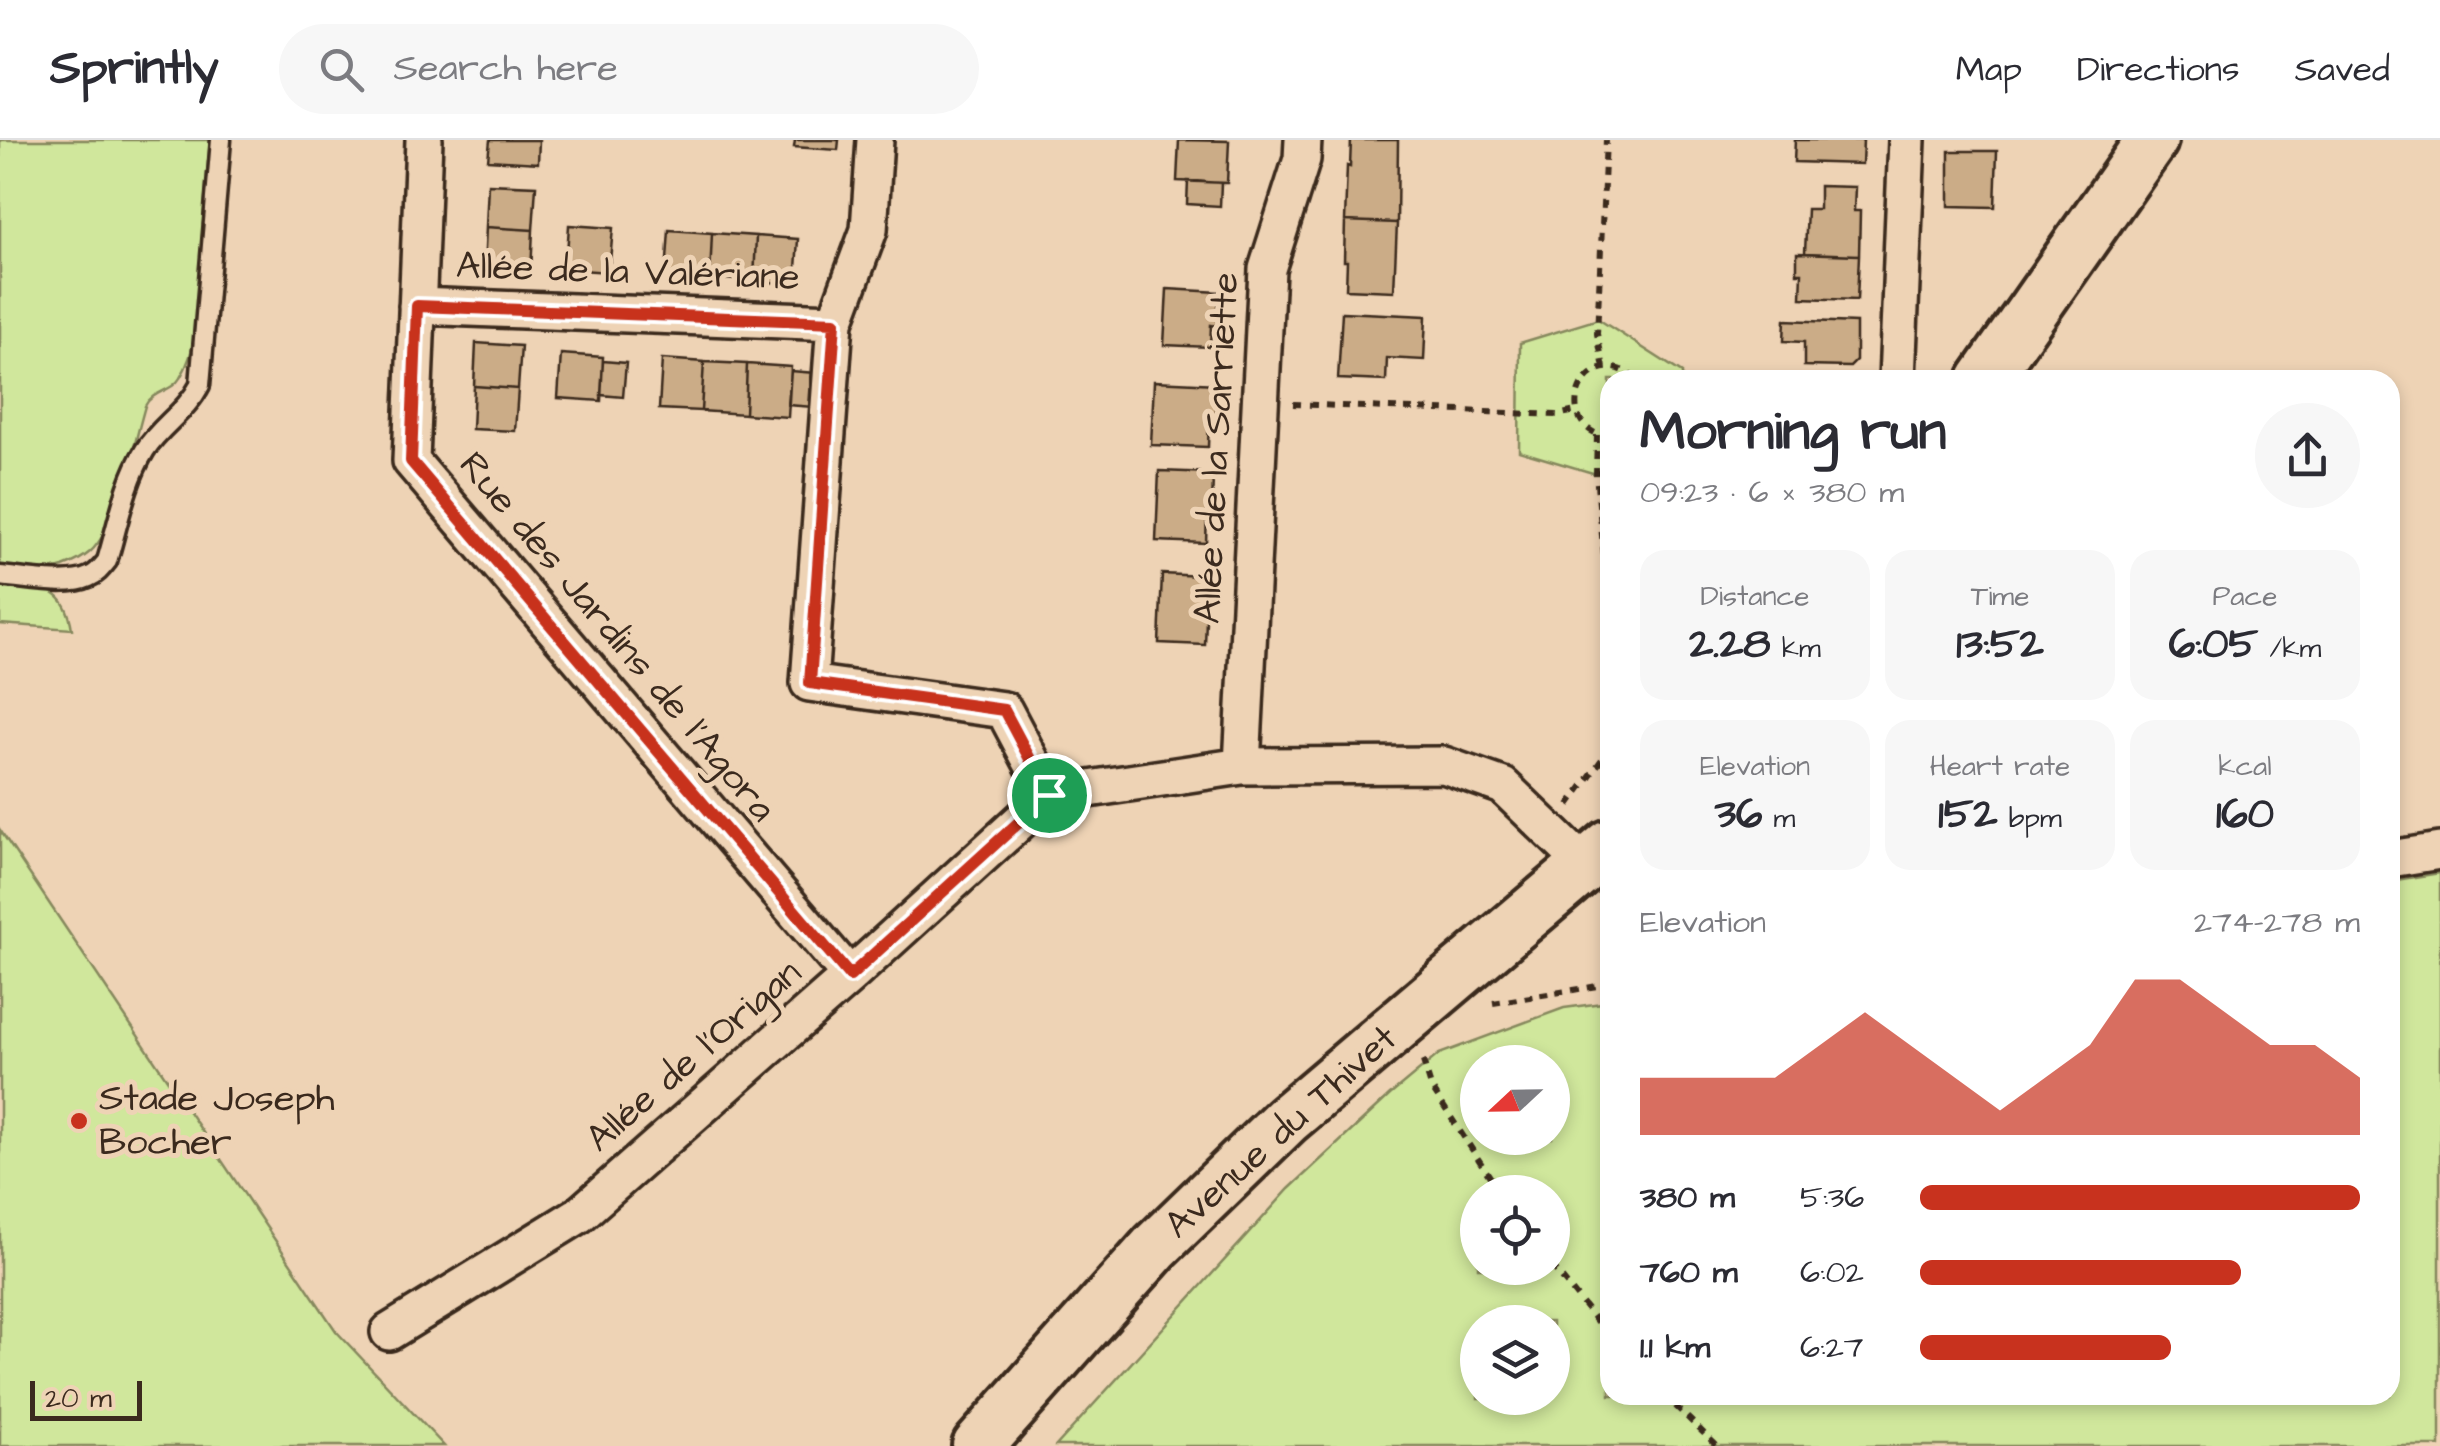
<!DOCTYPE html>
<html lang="en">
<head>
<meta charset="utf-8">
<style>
	body { margin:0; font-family:"Architects Daughter",sans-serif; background:#f7f7f7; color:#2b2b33; height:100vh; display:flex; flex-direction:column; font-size:38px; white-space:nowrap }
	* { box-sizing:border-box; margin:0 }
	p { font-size:32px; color:#7c7c81 }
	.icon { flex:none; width:55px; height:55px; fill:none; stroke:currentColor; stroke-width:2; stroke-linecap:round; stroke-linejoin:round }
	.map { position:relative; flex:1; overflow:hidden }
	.side { position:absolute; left:1600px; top:230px; width:800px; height:1035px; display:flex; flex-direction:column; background:#fff; border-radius:30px; box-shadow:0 5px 15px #0003 }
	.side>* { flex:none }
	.needle { width:65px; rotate:248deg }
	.controls { position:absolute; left:1460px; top:905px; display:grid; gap:20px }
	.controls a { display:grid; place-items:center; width:110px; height:110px; border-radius:50%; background:#fff; box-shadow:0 5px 15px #0003; font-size:50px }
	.scale { position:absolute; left:30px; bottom:25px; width:112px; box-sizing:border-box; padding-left:10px; border:5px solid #3b2a1e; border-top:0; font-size:28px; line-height:35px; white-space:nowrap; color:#3b2a1e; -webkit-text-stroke:8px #eed3b5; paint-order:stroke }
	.pin { position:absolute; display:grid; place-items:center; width:85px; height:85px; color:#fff; margin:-42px; border:5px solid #fff; border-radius:50%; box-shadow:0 2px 10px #0007 }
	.round { display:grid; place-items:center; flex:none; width:105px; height:105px; border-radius:52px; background:#f7f7f7 }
	.headline { display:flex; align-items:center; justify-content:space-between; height:170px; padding:0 40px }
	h1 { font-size:55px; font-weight:700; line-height:75px }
	.figures { display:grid; grid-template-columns:repeat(3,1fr); gap:15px; height:170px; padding:10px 40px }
	.figures div { display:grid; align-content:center; border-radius:25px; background:#f7f7f7; text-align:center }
	.figures b { font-size:42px; font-weight:700 }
	.figures small { font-size:28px; font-weight:400 }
	.figures p { font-size:28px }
	.chart { height:280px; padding:20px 40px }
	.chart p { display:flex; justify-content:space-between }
	.chart svg { width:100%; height:180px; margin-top:10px; fill:#c8321e; opacity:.7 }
	ul { padding:0 40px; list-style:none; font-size:32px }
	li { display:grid; grid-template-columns:160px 120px 1fr; align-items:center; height:75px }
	li i { height:25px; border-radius:12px; background:#c8321e }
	header { display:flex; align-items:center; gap:60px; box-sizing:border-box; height:140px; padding:0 50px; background:#fff; border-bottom:2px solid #e1e1e2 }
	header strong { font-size:48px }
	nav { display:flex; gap:55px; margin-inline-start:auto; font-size:35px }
	.search { width:700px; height:90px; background:#f7f7f7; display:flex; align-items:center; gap:25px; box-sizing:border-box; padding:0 35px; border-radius:55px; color:#7c7c81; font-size:38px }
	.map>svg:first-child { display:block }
</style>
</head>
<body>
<header>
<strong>Sprintly</strong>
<div class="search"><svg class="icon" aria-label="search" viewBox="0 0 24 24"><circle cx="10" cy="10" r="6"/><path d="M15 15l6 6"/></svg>Search here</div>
<nav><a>Map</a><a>Directions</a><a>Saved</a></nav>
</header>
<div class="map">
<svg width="2440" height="1306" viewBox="0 0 2440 1306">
	<rect width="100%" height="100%" fill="#eed3b5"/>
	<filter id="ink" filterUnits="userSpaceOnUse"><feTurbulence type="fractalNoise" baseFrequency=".01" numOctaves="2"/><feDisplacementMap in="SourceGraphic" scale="20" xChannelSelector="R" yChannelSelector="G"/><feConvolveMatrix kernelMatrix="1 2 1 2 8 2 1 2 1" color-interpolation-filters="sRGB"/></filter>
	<g filter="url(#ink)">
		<!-- green -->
		<path fill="#d0e79c" stroke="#86885d" stroke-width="2.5" fill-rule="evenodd" d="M0 0H210C206 41 203 83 200 124 198 161 200 206 180 238 172 252 153 250 145 266 134 303 118 387 90 412 83 418 71 424 63 427 43 433 20 427 0 426Z
			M1598 179 1682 233V240H1610V334H1596L1519 311 1520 203Z
			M0 446C38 448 65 442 72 489L0 484Z
			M0 690 336 1191 444 1306H0Z
			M2440 733V1306H1056L1289 1049 1390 955 1439 914 1564 868 1610 862V1255H2390V741ZM1478 922H1552V998H1478ZM1552 1052V1128H1478V1052ZM1552 1182V1258H1478V1182Z"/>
		<!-- building -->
		<path fill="#cbac87" stroke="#3b2a1e" stroke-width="2.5" d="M490 0H539L538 23 488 20Z
			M795 0H839L838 10 794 7Z
			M1179 0 1229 1 1227 43 1177 41Z
			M1351 0H1398L1397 83 1345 81 1347 26 1350 27Z
			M1795 0H1863L1862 24 1794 22Z
			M1949 11H1997L1995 67 1949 66Z
			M1188 41 1221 43 1220 66 1187 64Z
			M488 44 536 46 533 90 486 87Z
			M1819 46 1855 47 1854 71H1860L1859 115 1805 113 1807 69H1819Z
			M1345 81 1397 83 1394 151 1346 149 1347 121H1344Z
			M569 85 613 88 609 132 566 129Z
			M486 87 533 90 531 132 484 129Z
			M669 90 712 93 710 138 666 135Z
			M712 93 756 96 754 141 710 138Z
			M756 96 798 99 795 144 754 141Z
			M1797 113 1859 115 1857 160 1801 158 1802 133H1797Z
			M1167 149 1219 152 1217 186 1211 185 1210 207 1164 205Z
			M1342 172 1426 176 1424 220 1387 218 1386 241 1338 239Z
			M1785 180 1856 183V221L1850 227 1804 226V202L1784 201Z
			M476 203 521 206 518 249 474 246Z
			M561 214 603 217 601 261 558 258Z
			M662 219 704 222 701 271 659 269Z
			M603 221 626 223 623 257 601 255Z
			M704 222 747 224 745 274 701 271Z
			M747 224 791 227 788 277 745 274Z
			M791 231 815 233 813 267 788 265Z
			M1154 241 1217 244 1216 278H1209L1208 307 1151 305Z
			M474 246 518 249 515 291 472 289Z
			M1159 331 1213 333 1212 372H1207L1206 403 1156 401Z
			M1162 434 1202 436V454H1207L1205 505 1159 503Z"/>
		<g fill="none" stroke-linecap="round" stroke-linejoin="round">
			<!-- service casing -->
			<g stroke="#3b2a1e" stroke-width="25">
				<path id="service" d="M0 436C23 438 68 447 89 437 97 434 102 427 107 421 118 385 125 342 145 310 161 285 186 272 200 245L221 0"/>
			</g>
			<!-- minor casing -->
			<g stroke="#3b2a1e" stroke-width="42">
				<path id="minor" d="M424 0 411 321 850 836
					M875 0 869 90 835 182 809 543 1004 570 1049 655
					M417 166 835 182
					M1897 240 1907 0
					M1242 626 1267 129 1302 19 1303 0
					M2390 719 2440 711
					M389 1192 579 1075 850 836 1049 655 1242 626 1444 625 1503 646 1586 726"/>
			</g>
			<!-- secondary casing -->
			<g stroke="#3b2a1e" stroke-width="58">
				<path id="secondary" d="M1984 240 2152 0
					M978 1306 1156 1106 1286 980 1610 705"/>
			</g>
			<!-- path -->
			<path stroke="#3b2a1e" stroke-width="6" stroke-dasharray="8 8" stroke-linecap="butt" d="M1604 228 1597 194 1606 0
				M1293 264 1557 275 1576 271
				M1597 295 1596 334 1610 478
				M1610 298C1544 286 1587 195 1637 240
				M1569 665 1610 608
				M1493 863 1610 844
				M1423 921 1431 947 1500 1052
				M1552 1126 1610 1198
				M1664 1255 1717 1306"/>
			<!-- service -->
			<use href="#service" stroke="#eed3b5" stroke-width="18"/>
			<!-- minor -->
			<use href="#minor" stroke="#eed3b5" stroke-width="35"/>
			<!-- secondary -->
			<use href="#secondary" stroke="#eed3b5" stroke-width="50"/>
		</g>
	</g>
	<g fill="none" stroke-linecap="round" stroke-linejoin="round" filter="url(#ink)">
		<!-- route casing -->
		<g stroke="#fff" stroke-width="20">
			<path id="route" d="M417 166 835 182 810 543 1004 570 1049 655 850 836 411 321Z"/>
		</g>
		<!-- route -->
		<use href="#route" stroke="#c8321e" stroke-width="12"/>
	</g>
	<!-- markers -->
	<circle fill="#c8321e" stroke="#eed3b5" stroke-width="4" cx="79" cy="981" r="10"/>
	<g text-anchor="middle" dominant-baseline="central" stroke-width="10" stroke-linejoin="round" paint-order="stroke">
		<!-- street labels -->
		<g font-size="38" fill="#3b2a1e" stroke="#eed3b5">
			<text transform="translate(628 132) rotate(2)">Allée de la Valériane</text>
			<text transform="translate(1217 308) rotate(-87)">Allée de la Sarriette</text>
			<text transform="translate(617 497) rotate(50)">Rue des Jardins de l'Agora</text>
			<text transform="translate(694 916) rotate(-41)">Allée de l'Origan</text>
			<text transform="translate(1281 992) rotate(-42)">Avenue du Thivet</text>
		</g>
		<!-- poi labels -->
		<g font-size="38" fill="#3b2a1e" stroke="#eed3b5" text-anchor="start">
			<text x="99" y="959">Stade Joseph<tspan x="99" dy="44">Bocher</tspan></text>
		</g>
	</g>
</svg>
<div class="controls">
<a><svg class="needle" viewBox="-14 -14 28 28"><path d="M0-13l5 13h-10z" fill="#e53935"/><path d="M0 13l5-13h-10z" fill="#7c7c81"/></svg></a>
<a><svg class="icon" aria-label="locate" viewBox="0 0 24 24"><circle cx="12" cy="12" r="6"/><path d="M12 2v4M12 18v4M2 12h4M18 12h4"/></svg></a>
<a><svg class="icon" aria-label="layers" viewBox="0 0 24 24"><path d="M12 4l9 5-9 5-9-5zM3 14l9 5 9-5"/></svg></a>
</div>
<div class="scale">20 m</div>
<div class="pin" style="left:1049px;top:655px;background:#1e9e55"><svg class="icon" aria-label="arrive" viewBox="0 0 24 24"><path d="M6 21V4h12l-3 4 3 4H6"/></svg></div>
<section class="side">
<div class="headline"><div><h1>Morning run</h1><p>09:23 · 6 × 380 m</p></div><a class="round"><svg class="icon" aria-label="share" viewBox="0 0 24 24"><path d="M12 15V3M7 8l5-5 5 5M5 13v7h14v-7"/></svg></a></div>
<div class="figures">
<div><p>Distance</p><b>2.28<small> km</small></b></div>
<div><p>Time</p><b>13:52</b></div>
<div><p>Pace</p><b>6:05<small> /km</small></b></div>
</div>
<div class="figures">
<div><p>Elevation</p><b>36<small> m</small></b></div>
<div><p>Heart rate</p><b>152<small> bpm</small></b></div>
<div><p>kcal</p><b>160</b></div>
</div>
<div class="chart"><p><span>Elevation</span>274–278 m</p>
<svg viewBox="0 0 160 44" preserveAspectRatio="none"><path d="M0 44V30L10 30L20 30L30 30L40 22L50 14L60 22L70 30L80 38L90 30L100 22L110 6L120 6L130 14L140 22L150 22L160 30V44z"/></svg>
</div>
<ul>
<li><b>380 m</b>5:36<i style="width:100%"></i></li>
<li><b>760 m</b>6:02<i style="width:73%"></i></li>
<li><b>1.1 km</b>6:27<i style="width:57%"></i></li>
</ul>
</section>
</div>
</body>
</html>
